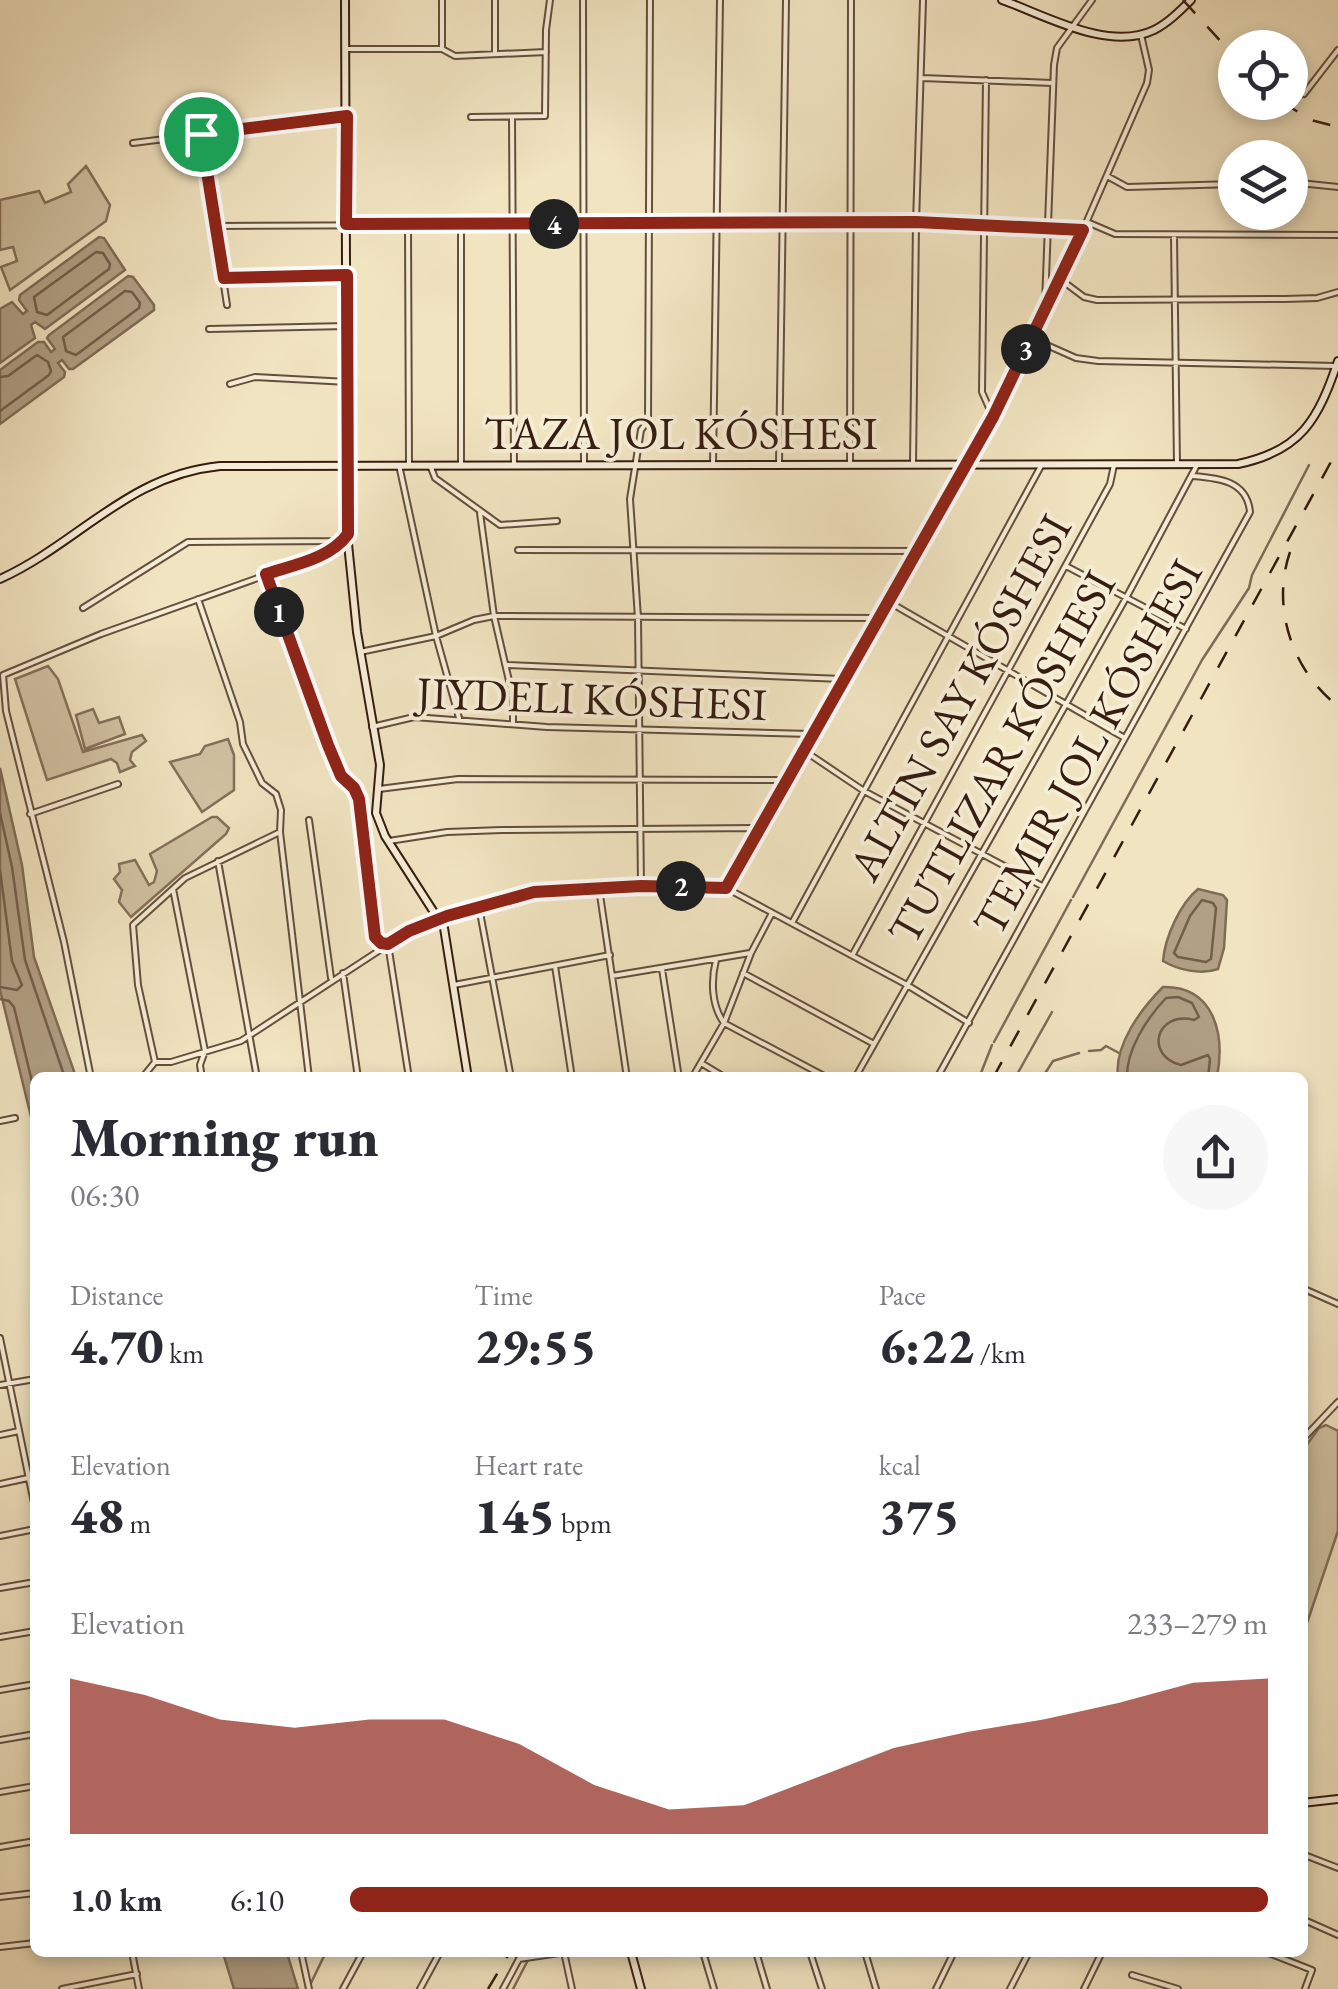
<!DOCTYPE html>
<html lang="en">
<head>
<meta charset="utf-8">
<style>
	body { margin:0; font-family:"EB Garamond",serif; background:#f7f7f7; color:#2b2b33; height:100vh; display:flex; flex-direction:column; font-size:38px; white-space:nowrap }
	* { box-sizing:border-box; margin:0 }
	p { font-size:32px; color:#7c7c81 }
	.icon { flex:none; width:55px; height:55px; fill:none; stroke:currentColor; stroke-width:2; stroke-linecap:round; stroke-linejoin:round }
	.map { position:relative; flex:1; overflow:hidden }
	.drawer { position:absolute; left:30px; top:1072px; width:1278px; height:885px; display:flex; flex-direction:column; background:#fff; border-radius:15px; box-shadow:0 5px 15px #0003 }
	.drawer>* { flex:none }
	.controls { position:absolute; left:1218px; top:30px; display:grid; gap:20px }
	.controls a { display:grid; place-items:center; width:90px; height:90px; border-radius:50%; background:#fff; box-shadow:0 5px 15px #0003; font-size:50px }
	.pin { position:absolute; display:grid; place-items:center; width:85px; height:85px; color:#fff; margin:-42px; border:5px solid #fff; border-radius:50%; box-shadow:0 2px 10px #0007 }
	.km { position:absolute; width:50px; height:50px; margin:-25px; border-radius:50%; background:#222; color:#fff; font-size:28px; line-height:50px; text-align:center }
	.round { display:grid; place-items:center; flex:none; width:105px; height:105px; border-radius:52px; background:#f7f7f7 }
	.summary { display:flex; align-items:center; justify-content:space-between; height:170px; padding:0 40px }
	h1 { font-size:55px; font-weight:800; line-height:75px }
	.stats { display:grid; grid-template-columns:repeat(3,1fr); gap:15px; height:170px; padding:10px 40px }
	.stats div { display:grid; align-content:center }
	.stats b { font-size:50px; font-weight:800 }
	.stats small { font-size:28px; font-weight:400 }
	.stats p { font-size:28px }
	.chart { height:280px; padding:20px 40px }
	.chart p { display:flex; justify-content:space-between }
	.chart svg { width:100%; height:180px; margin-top:10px; fill:#8f2418; opacity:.7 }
	ul { padding:0 40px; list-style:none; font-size:32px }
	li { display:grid; grid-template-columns:160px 120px 1fr; align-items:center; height:75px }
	li i { height:25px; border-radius:12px; background:#8f2418 }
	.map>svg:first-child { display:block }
</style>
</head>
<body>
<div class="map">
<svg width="1338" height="1989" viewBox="0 0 1338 1989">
	<rect width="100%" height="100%" fill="#f1e4c1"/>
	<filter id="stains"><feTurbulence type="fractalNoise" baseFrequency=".002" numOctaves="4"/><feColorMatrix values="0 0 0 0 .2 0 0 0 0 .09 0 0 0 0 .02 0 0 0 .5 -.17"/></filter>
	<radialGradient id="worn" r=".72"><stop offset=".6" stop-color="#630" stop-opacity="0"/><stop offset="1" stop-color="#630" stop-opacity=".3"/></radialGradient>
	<!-- green -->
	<path fill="#d1c2a3" stroke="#83705a" stroke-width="2.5" d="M86 166 110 205 106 221 10 290 1 267 17 261 13 247 0 250V200L39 191 45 203 71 192 68 184Z
		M48 666 58 679 83 752 142 735 146 741 132 752 130 760 135 766 120 772 117 763 111 759 47 780 15 679Z
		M93 709 99 723 119 717 125 734 85 749 76 715Z
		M228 739 234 755V790L202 812 170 762 200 754 205 746Z
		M212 817H217L229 828 226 834 131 917 119 902 122 890 114 879 120 872 119 864 135 860 149 885 154 882 157 871 150 854Z
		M1326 1425 1338 1431V1531L1305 1629 1303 1628V1450L1319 1428Z"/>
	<!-- water -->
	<path fill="#b1a085" stroke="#7f6c56" stroke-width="2.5" d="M99 237 104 238 125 270 45 329 35 322 31 325 35 338 0 363V309L12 302 23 314 27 311 19 300 20 295Z
		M128 276 133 277 154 305V310L73 369H69L62 360 58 363 65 372 64 377 0 424V370L38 342H44L51 352 55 349 47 338 49 335Z
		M0 768 22 865 34 957 76 1077 35 1078V1133L0 990Z
		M1198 889 1223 895 1227 900 1224 948 1218 969C1201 975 1178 970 1163 961 1165 937 1180 904 1198 889Z
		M1163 987C1215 986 1225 1035 1217 1077H1118C1114 1045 1141 1009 1163 987Z
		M223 1953H287L298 1989H234Z"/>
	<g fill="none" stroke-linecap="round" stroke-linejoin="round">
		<!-- shore -->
		<path stroke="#735e4a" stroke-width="2.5" d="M96 252 103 253 110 264 109 269 47 315 37 312 34 297Z
			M125 291 132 292 140 303 139 308 76 355 66 351 63 337Z
			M0 377 8 376 37 355 48 362 51 371 49 375 0 411
			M0 813 12 867 25 960 65 1078
			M0 870 12 961 22 985 17 990 0 987
			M1202 900 1213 903 1216 908 1211 959 1206 962 1178 957 1174 953 1190 916Z
			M0 999 9 1001 14 1007 35 1094
			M1127 1078C1126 1050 1147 1018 1166 998L1178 997 1192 1003 1199 1017 1194 1020C1156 1010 1144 1056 1181 1065L1208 1055 1210 1059 1208 1078"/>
		<!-- stream -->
		<path stroke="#7f6c56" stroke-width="2.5" d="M1073 897 1202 660 1249 588 1252 575 1309 465
			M994 1042 1071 900
			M1089 1051 1101 1050 1106 1046 1119 1053
			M979 1078 992 1045
			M1015 1078 1052 1012
			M1042 1078 1053 1061 1079 1053
			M530 1955 532 1952
			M311 1983 326 1952
			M513 1989 528 1960"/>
		<!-- street casing -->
		<g stroke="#644f3c" stroke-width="8">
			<path id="street" d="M583 0 584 465
				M346 49H442L455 56 546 52
				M442 49V0
				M495 53V0
				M922 78 1052 83
				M986 80 982 392 993 417
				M1304 94 1338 50
				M471 117 545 116 546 30 550 0
				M512 117 514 466
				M201 134 227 305
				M133 143 347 116
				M1107 176 1127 187 1235 184
				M1290 182 1338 187
				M1087 222 1115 234 1338 235
				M408 225 409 465
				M215 226 916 223 1083 230
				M1174 236 1177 465
				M224 278 344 275
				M1060 279 1084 297 1097 300 1285 299 1317 298 1338 292
				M1045 304 1054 65 1057 48 1092 0
				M209 329 347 326
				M1031 338 1076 358 1098 361 1336 366
				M230 384 255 377 348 382
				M779 464 786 0
				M399 465 436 636 459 718
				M430 465 435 478 500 525 557 521
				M461 465V225
				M713 465 720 0
				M850 465 851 0
				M913 465 916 223 923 0
				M480 513 494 616 513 698V724
				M518 550 917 551
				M1066 566 1186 629
				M265 574 327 745 341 776 354 788 359 799 375 937 381 943 388 944 409 1078
				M198 599 240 722 243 744 262 783 276 794 281 810 280 832 309 1078
				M889 602 1123 737
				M83 608 188 542 343 541
				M360 652 436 636 474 620 494 616 880 618
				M507 665 842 679
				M372 727 414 717 547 727 811 734
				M803 750 864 791 1042 886
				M379 789 458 779 783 780
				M30 814 118 784
				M309 820 331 978
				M389 841 447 832 502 830 757 828
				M218 861 257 1078
				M641 886 638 618 630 499 641 430 648 421 650 0
				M599 888 627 1078
				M726 888 993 417 1083 230 1147 83 1149 70 1141 35
				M173 889 205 1051 200 1065 202 1078
				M479 907 511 1078
				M792 923 1041 466
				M853 954 1110 484 1114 465
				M716 960C711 980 711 1005 724 1023L828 1078
				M555 966 572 1078
				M662 969 679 1078
				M343 973 358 1078
				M743 973 874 1044
				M612 976 750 953
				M454 985 610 955
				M155 1062 138 985 133 925 185 878 280 832
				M701 1063 726 1078
				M91 1078 64 942 6 711 3 675 101 634 325 554 345 538
				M142 1078 155 1062H171L241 1041 409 931 447 916 534 892 557 890 726 888 907 985 969 1023
				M692 1078 724 1023 751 953 772 913
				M855 1078 1126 598 1197 465
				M937 1078 1250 512C1247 480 1217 478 1192 476
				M0 1121 15 1118
				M1302 1288 1338 1304
				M0 1338 35 1508
				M0 1385 35 1379
				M0 1435 19 1431
				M1302 1440 1338 1402
				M0 1484 28 1478
				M0 1536 35 1529
				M0 1588 35 1582
				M0 1637 35 1631
				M0 1690 35 1684
				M0 1740 35 1734
				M0 1792 35 1786
				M0 1847 35 1841
				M1302 1854 1338 1868
				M0 1897 35 1893
				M1302 1919 1338 1935
				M0 1947 35 1943
				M132 1952 139 1989
				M301 1952 309 1989
				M564 1952 572 1989
				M703 1952 714 1989
				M756 1952 767 1989
				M810 1952 822 1989
				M865 1952 876 1989
				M1266 1952 1312 1970 1305 1989
				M1132 1975 1178 1989
				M62 1989 137 1974
				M343 1989 363 1952
				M420 1989 440 1952
				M503 1989 519 1959 566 1952
				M936 1989 954 1952
				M1010 1989 1029 1952
				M1084 1989 1102 1952"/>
		</g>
		<!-- secondary casing -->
		<g stroke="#351d10" stroke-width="10">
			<path id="secondary" d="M345 0 347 534 357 632 380 765 376 813 385 836 444 928 468 1078
				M1002 0C1045 15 1108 52 1154 30 1168 23 1180 11 1191 0
				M0 579C79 543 128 475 220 466L1238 464C1301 451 1318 420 1338 361
				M1302 1803 1338 1799
				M631 1952 641 1989"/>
		</g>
		<!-- street -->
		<use href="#street" stroke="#f6edd7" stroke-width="4"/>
		<!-- secondary -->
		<use href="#secondary" stroke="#f6edd7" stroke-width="6"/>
		<!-- rail -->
		<path stroke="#351d10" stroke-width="2.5" stroke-dasharray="18 18" stroke-linecap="butt" d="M1183 0 1235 57
			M1282 102 1311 120 1338 127
			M1290 552C1271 607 1292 671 1338 706
			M993 1078 1338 449
			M488 1989 510 1952"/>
	</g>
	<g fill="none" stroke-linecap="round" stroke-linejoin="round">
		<!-- route casing -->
		<g stroke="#fff" stroke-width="20">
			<path id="route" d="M347 116 346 224 916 222 1083 230 993 417 726 888 641 886 534 892 447 916 409 931 388 944 381 943 375 937 359 799 354 788 341 776 328 745 266 574C293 565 330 559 348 534L347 275 224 278 201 134Z"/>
		</g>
		<!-- route -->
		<use href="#route" stroke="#8f2418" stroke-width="12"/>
	</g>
	<g text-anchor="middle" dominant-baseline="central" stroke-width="8" stroke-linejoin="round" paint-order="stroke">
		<!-- street labels -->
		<g font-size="45" fill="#351d10" stroke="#f6edd7">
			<text x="681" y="433">TAZA JOL KÓSHESI</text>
			<text transform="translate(959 697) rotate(-61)">ALTIN SAY KÓSHESI</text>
			<text transform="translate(592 698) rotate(2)">JIYDELI KÓSHESI</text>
			<text transform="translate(1087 747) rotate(-61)">TEMIR JOL KÓSHESI</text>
			<text transform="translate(1001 757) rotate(-61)">TUTLIZAR KÓSHESI</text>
		</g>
	</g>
	<rect width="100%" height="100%" filter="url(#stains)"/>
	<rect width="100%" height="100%" fill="url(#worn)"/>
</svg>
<div class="controls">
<a><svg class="icon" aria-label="locate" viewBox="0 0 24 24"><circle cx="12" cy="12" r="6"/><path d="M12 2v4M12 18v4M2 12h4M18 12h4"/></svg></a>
<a><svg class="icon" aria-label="layers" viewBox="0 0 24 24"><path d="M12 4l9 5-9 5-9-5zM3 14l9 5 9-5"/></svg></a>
</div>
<div class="pin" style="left:201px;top:134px;background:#1e9e55"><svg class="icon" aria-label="arrive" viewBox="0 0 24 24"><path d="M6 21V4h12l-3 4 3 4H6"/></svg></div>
<b class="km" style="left:279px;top:612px">1</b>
<b class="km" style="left:681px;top:886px">2</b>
<b class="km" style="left:1026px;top:349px">3</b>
<b class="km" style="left:554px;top:224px">4</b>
<section class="drawer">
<div class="summary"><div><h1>Morning run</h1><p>06:30</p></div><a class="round"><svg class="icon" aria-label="share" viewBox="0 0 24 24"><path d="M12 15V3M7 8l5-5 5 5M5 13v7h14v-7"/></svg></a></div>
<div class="stats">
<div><p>Distance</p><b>4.70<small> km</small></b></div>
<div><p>Time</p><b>29:55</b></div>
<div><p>Pace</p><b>6:22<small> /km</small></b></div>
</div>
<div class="stats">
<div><p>Elevation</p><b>48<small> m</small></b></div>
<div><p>Heart rate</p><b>145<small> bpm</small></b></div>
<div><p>kcal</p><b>375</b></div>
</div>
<div class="chart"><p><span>Elevation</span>233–279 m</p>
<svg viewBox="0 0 160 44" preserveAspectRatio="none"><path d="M0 44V6L10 10L20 16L30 18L40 16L50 16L60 22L70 32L80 38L90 37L100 30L110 23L120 19L130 16L140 12L150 7L160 6V44z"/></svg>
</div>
<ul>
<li><b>1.0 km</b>6:10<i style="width:100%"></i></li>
</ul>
</section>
</div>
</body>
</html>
